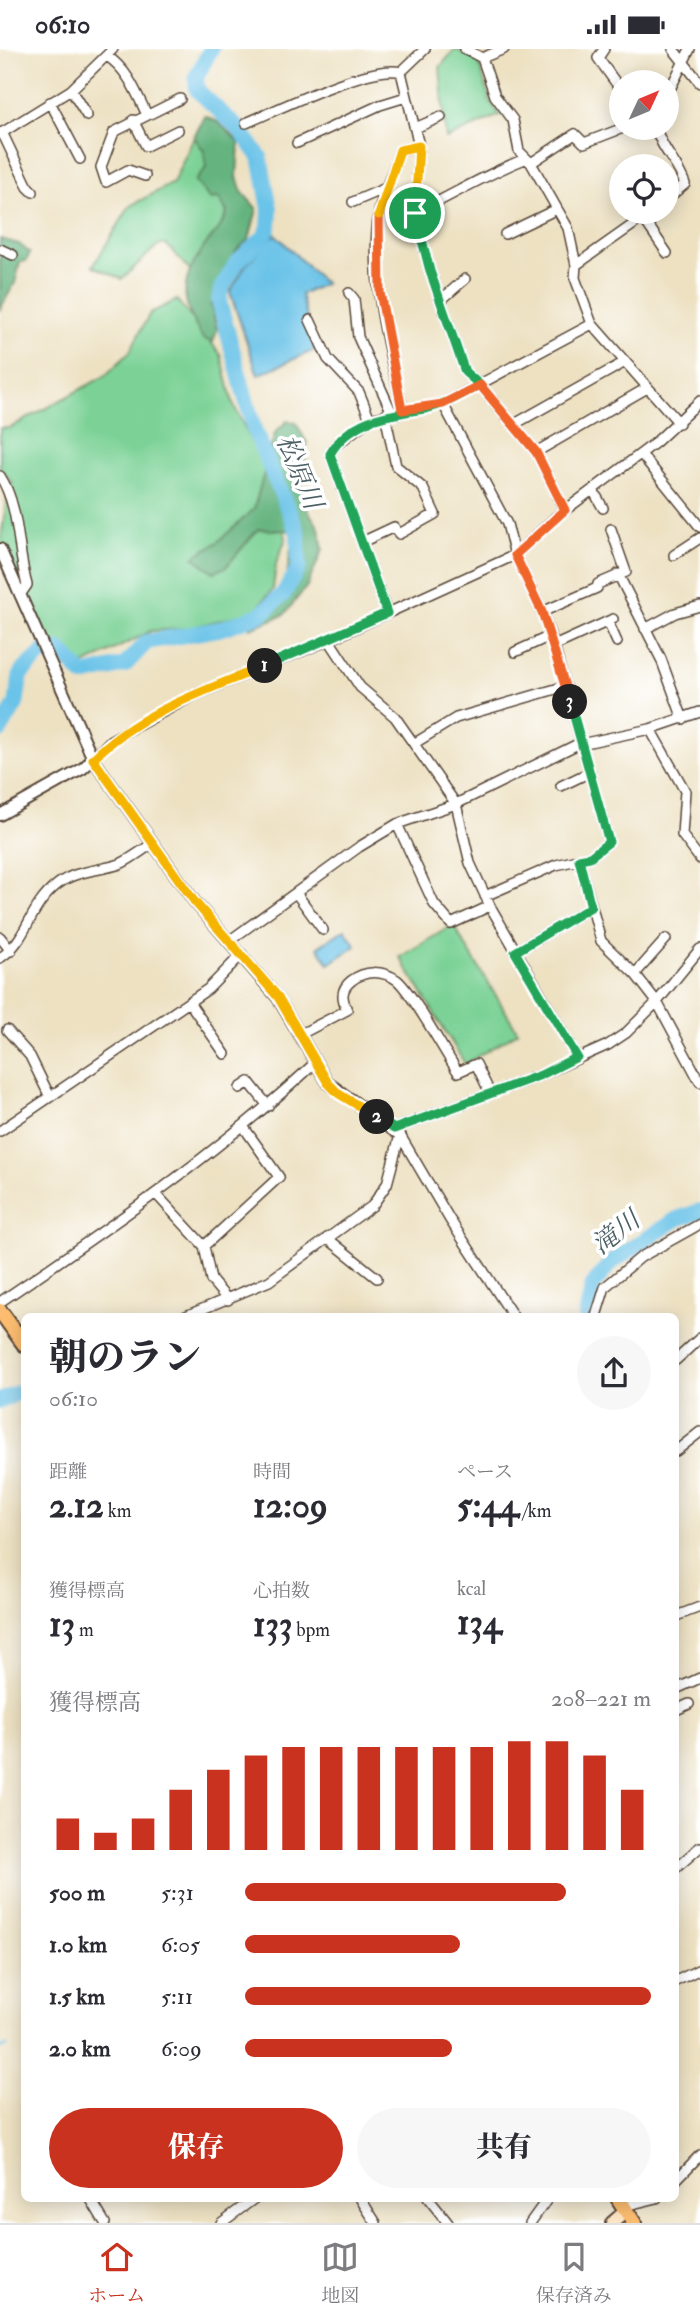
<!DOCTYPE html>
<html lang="ja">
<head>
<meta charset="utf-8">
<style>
	body { margin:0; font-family:"IM FELL Double Pica","Noto Serif JP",serif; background:#f7f7f7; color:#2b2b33; height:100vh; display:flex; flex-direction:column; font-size:26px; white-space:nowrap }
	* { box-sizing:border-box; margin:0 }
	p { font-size:23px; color:#7c7c81 }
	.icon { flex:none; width:38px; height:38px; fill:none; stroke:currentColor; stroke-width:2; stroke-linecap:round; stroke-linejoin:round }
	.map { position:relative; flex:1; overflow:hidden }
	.sheet { position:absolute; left:21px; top:1264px; width:658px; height:889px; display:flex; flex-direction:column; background:#fff; border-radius:10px; box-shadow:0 4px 18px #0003 }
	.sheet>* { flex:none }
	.needle { width:46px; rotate:46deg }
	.fabs { position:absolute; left:609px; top:21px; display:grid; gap:14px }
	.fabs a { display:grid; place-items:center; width:70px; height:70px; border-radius:50%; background:#fff; box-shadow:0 4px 18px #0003; font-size:35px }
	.pin { position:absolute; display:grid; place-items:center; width:60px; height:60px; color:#fff; margin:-30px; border:4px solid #fff; border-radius:50%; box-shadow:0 2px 7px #0007 }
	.km { position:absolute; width:35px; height:35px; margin:-18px; border-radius:50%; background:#222; color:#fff; font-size:19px; line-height:35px; text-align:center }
	.round { display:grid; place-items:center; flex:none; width:74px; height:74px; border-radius:37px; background:#f7f7f7 }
	.overview { display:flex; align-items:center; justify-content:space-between; height:119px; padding:0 28px }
	h1 { font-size:38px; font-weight:800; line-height:52px }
	.metrics { display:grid; grid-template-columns:repeat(3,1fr); gap:10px; height:119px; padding:7px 28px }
	.metrics div { display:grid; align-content:center }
	.metrics b { font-size:35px; font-weight:800 }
	.metrics small { font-size:19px; font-weight:400 }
	.metrics p { font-size:19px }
	.chart { height:196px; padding:14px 28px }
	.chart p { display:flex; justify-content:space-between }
	.chart svg { width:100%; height:126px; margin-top:7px; stroke:#c8321e; stroke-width:6 }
	.cta { display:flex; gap:14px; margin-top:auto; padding:14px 28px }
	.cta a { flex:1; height:80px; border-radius:42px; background:#c8321e; color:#fff; font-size:28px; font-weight:800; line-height:80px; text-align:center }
	.cta a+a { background:#f7f7f7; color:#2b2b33 }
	ul { padding:0 28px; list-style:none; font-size:23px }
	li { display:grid; grid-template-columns:112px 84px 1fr; align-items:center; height:52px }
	li i { height:18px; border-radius:9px; background:#c8321e }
	.status { display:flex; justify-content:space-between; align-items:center; height:49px; padding:0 35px; background:#fff; direction:ltr }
	.status svg { height:19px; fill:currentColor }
	.tab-bar { display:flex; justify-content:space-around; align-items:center; height:98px; border-top:2px solid #e1e1e2; background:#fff; font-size:19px; color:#7c7c81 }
	.tab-bar a { display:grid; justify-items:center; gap:4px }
	.tab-bar .active { color:#c8321e }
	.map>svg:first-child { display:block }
</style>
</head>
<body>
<div class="status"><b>06:10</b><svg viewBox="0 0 49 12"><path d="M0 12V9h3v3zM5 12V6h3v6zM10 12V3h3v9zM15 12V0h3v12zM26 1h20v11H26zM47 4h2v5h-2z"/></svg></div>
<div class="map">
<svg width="700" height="2174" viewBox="0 0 700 2174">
	<rect width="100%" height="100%" fill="#fff"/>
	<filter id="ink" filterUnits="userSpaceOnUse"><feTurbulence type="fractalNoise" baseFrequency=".0143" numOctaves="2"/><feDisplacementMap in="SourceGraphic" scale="14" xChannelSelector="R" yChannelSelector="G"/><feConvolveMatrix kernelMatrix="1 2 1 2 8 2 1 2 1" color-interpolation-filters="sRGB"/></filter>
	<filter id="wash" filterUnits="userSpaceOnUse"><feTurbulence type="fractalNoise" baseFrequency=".00686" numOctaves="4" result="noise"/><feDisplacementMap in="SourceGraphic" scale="28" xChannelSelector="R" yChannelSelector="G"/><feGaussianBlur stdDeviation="1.57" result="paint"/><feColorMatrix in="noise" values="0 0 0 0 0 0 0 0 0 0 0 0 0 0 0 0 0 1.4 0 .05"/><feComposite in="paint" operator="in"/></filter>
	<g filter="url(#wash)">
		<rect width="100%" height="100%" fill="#ede1c2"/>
		<!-- green -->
		<path fill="#7cd296" stroke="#5c7e5a" stroke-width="2" d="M455 0 478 11 490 52 500 66 446 90 440 18Z
			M194 88 204 102 207 119 195 132 219 149 227 163C221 183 201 203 191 223L167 196H158L122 230 93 217 130 157 173 134Z
			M177 251 221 306 233 355 267 423 286 489 276 515 273 540 255 562 190 579 151 582 82 617 46 601 0 495 9 438 13 434 0 419V379H10L105 327 129 304 150 264Z
			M453 876 518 983 465 1015 400 908Z"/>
		<!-- forest -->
		<path fill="#65b47f" stroke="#506f4e" stroke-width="2" d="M205 67 218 73 239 93 237 128 242 143 257 160 249 190 236 202 224 223 211 255 217 281 213 293 203 290C180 250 178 235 206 195 215 184 223 177 227 163L219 149 210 150 195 132 206 119 204 102 194 88Z
			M0 190 19 195 30 204 26 212 20 213 15 234 0 260Z
			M287 372 296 374 307 394 302 436 305 457 319 479 323 500 307 537 284 566 250 579 251 568 284 544 294 482 258 480 226 518 214 523 193 508 218 493 254 460 275 384Z"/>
		<!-- water -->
		<path fill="#6bc3e8" stroke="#537683" stroke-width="2" d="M275 185 325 235 301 245 315 301 258 326 230 243 245 217Z
			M345 880 356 897 329 915 318 898Z"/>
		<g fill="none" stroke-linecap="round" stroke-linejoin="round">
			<!-- stream -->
			<path stroke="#6bc3e8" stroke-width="2.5" d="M0 2000 7 1997"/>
			<!-- river -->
			<path stroke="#6bc3e8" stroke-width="16" d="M0 682 16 655 21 624 46 601H60L83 626 125 616 147 593 219 580 260 566 284 544 299 518 298 484 254 380 219 252 221 240 237 213 264 188 269 178 270 160 260 108 240 81 197 41 196 28 211 0
				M586 1267 593 1236 613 1212 677 1170 700 1162
				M0 1352 24 1341"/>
		</g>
	</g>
	<g filter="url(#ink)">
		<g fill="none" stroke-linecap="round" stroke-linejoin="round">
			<!-- minor casing -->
			<g stroke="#564537" stroke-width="12">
				<path id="minor" d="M465 0 482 9 495 47 513 71 519 102 531 114 568 179 576 216 575 229 592 275 679 374
					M604 0 598 9 621 41
					M673 0 700 34
					M107 7C128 21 136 43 147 66
					M482 9 504 0
					M401 23 419 97 415 164 430 222 465 323 480 336 536 403 565 461
					M71 41 87 67
					M667 46 690 0
					M50 53 80 110
					M133 71 146 97 178 81
					M246 74C277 61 372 14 401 23L425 0
					M415 79 441 68
					M656 79C661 100 678 114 685 135L667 150
					M2 83 28 138 33 143
					M0 85 71 41 113 0
					M297 94 380 56 406 48
					M531 114 575 85 584 94 623 79
					M145 127 128 121 106 133 101 118 114 83 180 50
					M353 153 386 139
					M415 164C451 147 488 124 525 110
					M643 169 667 204
					M505 185 557 160
					M0 200 13 206
					M576 216 651 163
					M349 244 354 250 358 288 392 364
					M440 252 465 230
					M310 271 328 310 359 343 370 370
					M443 355 507 475 515 506 542 563 554 597 609 793 590 808 556 816 485 847
					M403 361C388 299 369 227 379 163 383 142 394 122 400 101L419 97
					M513 376 625 313
					M536 403 647 339
					M641 405 700 478
					M0 427C20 458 17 501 27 536L20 546
					M593 441 603 459
					M362 493 394 478 399 485 435 465 423 439 396 417 385 365
					M674 506 700 489
					M618 525 661 610 683 670
					M542 563 597 539 598 535 626 523 611 480
					M387 564 330 405 336 396 370 370 443 355 592 275
					M608 573 617 593
					M645 580 675 564 700 557
					M329 591 360 638 395 668 456 755 470 814 490 857 577 1008
					M554 597 613 570
					M515 603 550 587
					M650 680 685 742 682 786 700 810
					M415 694 456 669 566 637
					M93 710 111 691 193 647 329 591 515 506 556 468 655 394 700 352
					M561 737 590 723
					M397 775 434 855 451 875 490 857
					M579 810 601 892 636 926 657 953 700 1033
					M296 844 323 881
					M0 888 11 902
					M229 892 359 798 397 775 456 755 576 696 650 680 700 663
					M515 903 591 858
					M0 909C29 890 27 859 58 835 76 821 99 822 120 815 131 810 141 802 152 795
					M635 925 666 890
					M189 953 225 1005
					M7 981 30 1007 50 1048
					M299 986 347 961C342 950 340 941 351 932 365 921 382 921 397 931 412 943 445 1004 458 1023L476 1015 490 1044
					M240 1039 249 1033 268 1057
					M394 1080 541 1026 608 996 626 984 657 953 700 900
					M0 1082 208 940 242 905
					M400 1086 450 1171 513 1267
					M156 1145 204 1197 211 1231 228 1251
					M327 1189 377 1229
					M204 1197 279 1128 243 1077
					M0 1253C109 1179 218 1104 315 1014
					M186 1267 269 1232 372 1157 387 1135 400 1086
					M596 1267 605 1238 641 1208 700 1175
					M676 1311 700 1289
					M676 1402 700 1383
					M676 1567 700 1558
					M676 1640 700 1629
					M676 1661 689 1655
					M676 1819 700 1798
					M676 1932 700 1920
					M676 2131 700 2106
					M90 2149 105 2174
					M360 2149 376 2174
					M428 2149 448 2174
					M624 2157 657 2149
					M221 2174 255 2149
					M530 2174 548 2149"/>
			</g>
			<!-- tertiary casing -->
			<g stroke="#564537" stroke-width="14">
				<path id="tertiary" d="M0 500 93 710 194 852 278 949 328 1034 400 1086
					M0 766 82 720 93 710"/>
			</g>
			<!-- secondary casing -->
			<g stroke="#564537" stroke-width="16">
				<path id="secondary" d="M612 2174 626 2162"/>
			</g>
			<!-- primary casing -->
			<g stroke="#564537" stroke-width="18">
				<path id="primary" d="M0 1262 24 1295
					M618 2149 634 2174"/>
			</g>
			<!-- minor -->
			<use href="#minor" stroke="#fff" stroke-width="9"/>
			<!-- tertiary -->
			<use href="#tertiary" stroke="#fff" stroke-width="10"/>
			<!-- secondary -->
			<use href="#secondary" stroke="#fee5c5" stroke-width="12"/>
			<!-- primary -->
			<use href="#primary" stroke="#fcbd6f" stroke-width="14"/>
		</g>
	</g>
	<g fill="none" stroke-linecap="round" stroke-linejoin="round" filter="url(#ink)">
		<!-- split-1 casing -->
		<g stroke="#fff" stroke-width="14">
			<path id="split-1" d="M265 617 387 564 330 405C351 369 388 366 425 360 445 356 462 345 480 336L465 323 430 222 415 164"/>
		</g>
		<!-- split-2 casing -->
		<g stroke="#fff" stroke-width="14">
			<path id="split-2" d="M265 617C207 641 138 664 93 710L194 852 278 948 328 1034 339 1045 377 1068"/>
		</g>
		<!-- split-3 casing -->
		<g stroke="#fff" stroke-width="14">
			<path id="split-3" d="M377 1068 394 1080 541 1026 577 1008 515 903 591 858 579 810 590 808 609 793 570 653"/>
		</g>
		<!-- split-4 casing -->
		<g stroke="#fff" stroke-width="14">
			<path id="split-4" d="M379 166 380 243 402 361 443 355 480 336 536 403 565 461 515 506 542 563 570 653"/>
		</g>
		<!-- split-5 casing -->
		<g stroke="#fff" stroke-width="14">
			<path id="split-5" d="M379 166 400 101 419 97 415 164"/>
		</g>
		<!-- split-1 -->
		<use href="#split-1" stroke="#22a559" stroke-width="9"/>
		<!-- split-2 -->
		<use href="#split-2" stroke="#f5b400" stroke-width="9"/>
		<!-- split-3 -->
		<use href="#split-3" stroke="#22a559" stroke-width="9"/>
		<!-- split-4 -->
		<use href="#split-4" stroke="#f0652b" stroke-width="9"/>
		<!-- split-5 -->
		<use href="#split-5" stroke="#f5b400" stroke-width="9"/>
	</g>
	<g text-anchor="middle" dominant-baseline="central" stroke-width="7" stroke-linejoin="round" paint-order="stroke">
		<!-- water labels -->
		<g font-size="26" font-style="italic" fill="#4c6065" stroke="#fff">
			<text transform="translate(299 423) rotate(67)">松原川</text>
			<text transform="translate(616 1184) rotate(-38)">滝川</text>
		</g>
	</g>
</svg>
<div class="fabs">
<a><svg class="needle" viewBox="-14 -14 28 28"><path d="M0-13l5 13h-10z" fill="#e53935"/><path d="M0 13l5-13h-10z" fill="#7c7c81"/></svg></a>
<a><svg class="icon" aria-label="locate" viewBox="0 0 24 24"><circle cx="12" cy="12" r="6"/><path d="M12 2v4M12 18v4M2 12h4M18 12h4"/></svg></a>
</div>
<div class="pin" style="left:415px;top:164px;background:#1e9e55"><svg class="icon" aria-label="arrive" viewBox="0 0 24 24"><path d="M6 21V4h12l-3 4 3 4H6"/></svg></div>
<b class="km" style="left:265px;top:617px">1</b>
<b class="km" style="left:377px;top:1068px">2</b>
<b class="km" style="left:570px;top:653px">3</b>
<section class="sheet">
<div class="overview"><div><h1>朝のラン</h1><p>06:10</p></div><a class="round"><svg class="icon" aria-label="share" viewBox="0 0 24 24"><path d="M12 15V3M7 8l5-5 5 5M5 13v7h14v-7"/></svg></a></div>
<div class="metrics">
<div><p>距離</p><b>2.12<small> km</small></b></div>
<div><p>時間</p><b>12:09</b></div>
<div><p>ペース</p><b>5:44<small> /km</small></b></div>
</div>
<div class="metrics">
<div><p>獲得標高</p><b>13<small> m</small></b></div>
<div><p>心拍数</p><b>133<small> bpm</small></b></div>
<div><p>kcal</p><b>134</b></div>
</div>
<div class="chart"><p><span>獲得標高</span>208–221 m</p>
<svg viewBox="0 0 160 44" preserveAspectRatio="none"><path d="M5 44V33M15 44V38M25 44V33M35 44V23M45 44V16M55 44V11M65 44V8M75 44V8M85 44V8M95 44V8M105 44V8M115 44V8M125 44V6M135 44V6M145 44V11M155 44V23"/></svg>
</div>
<ul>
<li><b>500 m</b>5:31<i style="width:79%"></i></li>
<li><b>1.0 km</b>6:05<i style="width:53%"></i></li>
<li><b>1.5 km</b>5:11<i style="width:100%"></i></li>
<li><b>2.0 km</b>6:09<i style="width:51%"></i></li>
</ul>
<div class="cta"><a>保存</a><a>共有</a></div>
</section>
</div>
<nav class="tab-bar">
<a class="active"><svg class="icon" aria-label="home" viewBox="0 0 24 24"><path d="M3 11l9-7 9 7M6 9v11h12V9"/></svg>ホーム</a>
<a><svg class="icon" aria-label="map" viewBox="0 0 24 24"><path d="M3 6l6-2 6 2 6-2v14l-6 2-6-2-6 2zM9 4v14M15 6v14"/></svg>地図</a>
<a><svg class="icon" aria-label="saved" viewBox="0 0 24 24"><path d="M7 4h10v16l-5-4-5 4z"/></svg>保存済み</a>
</nav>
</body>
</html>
